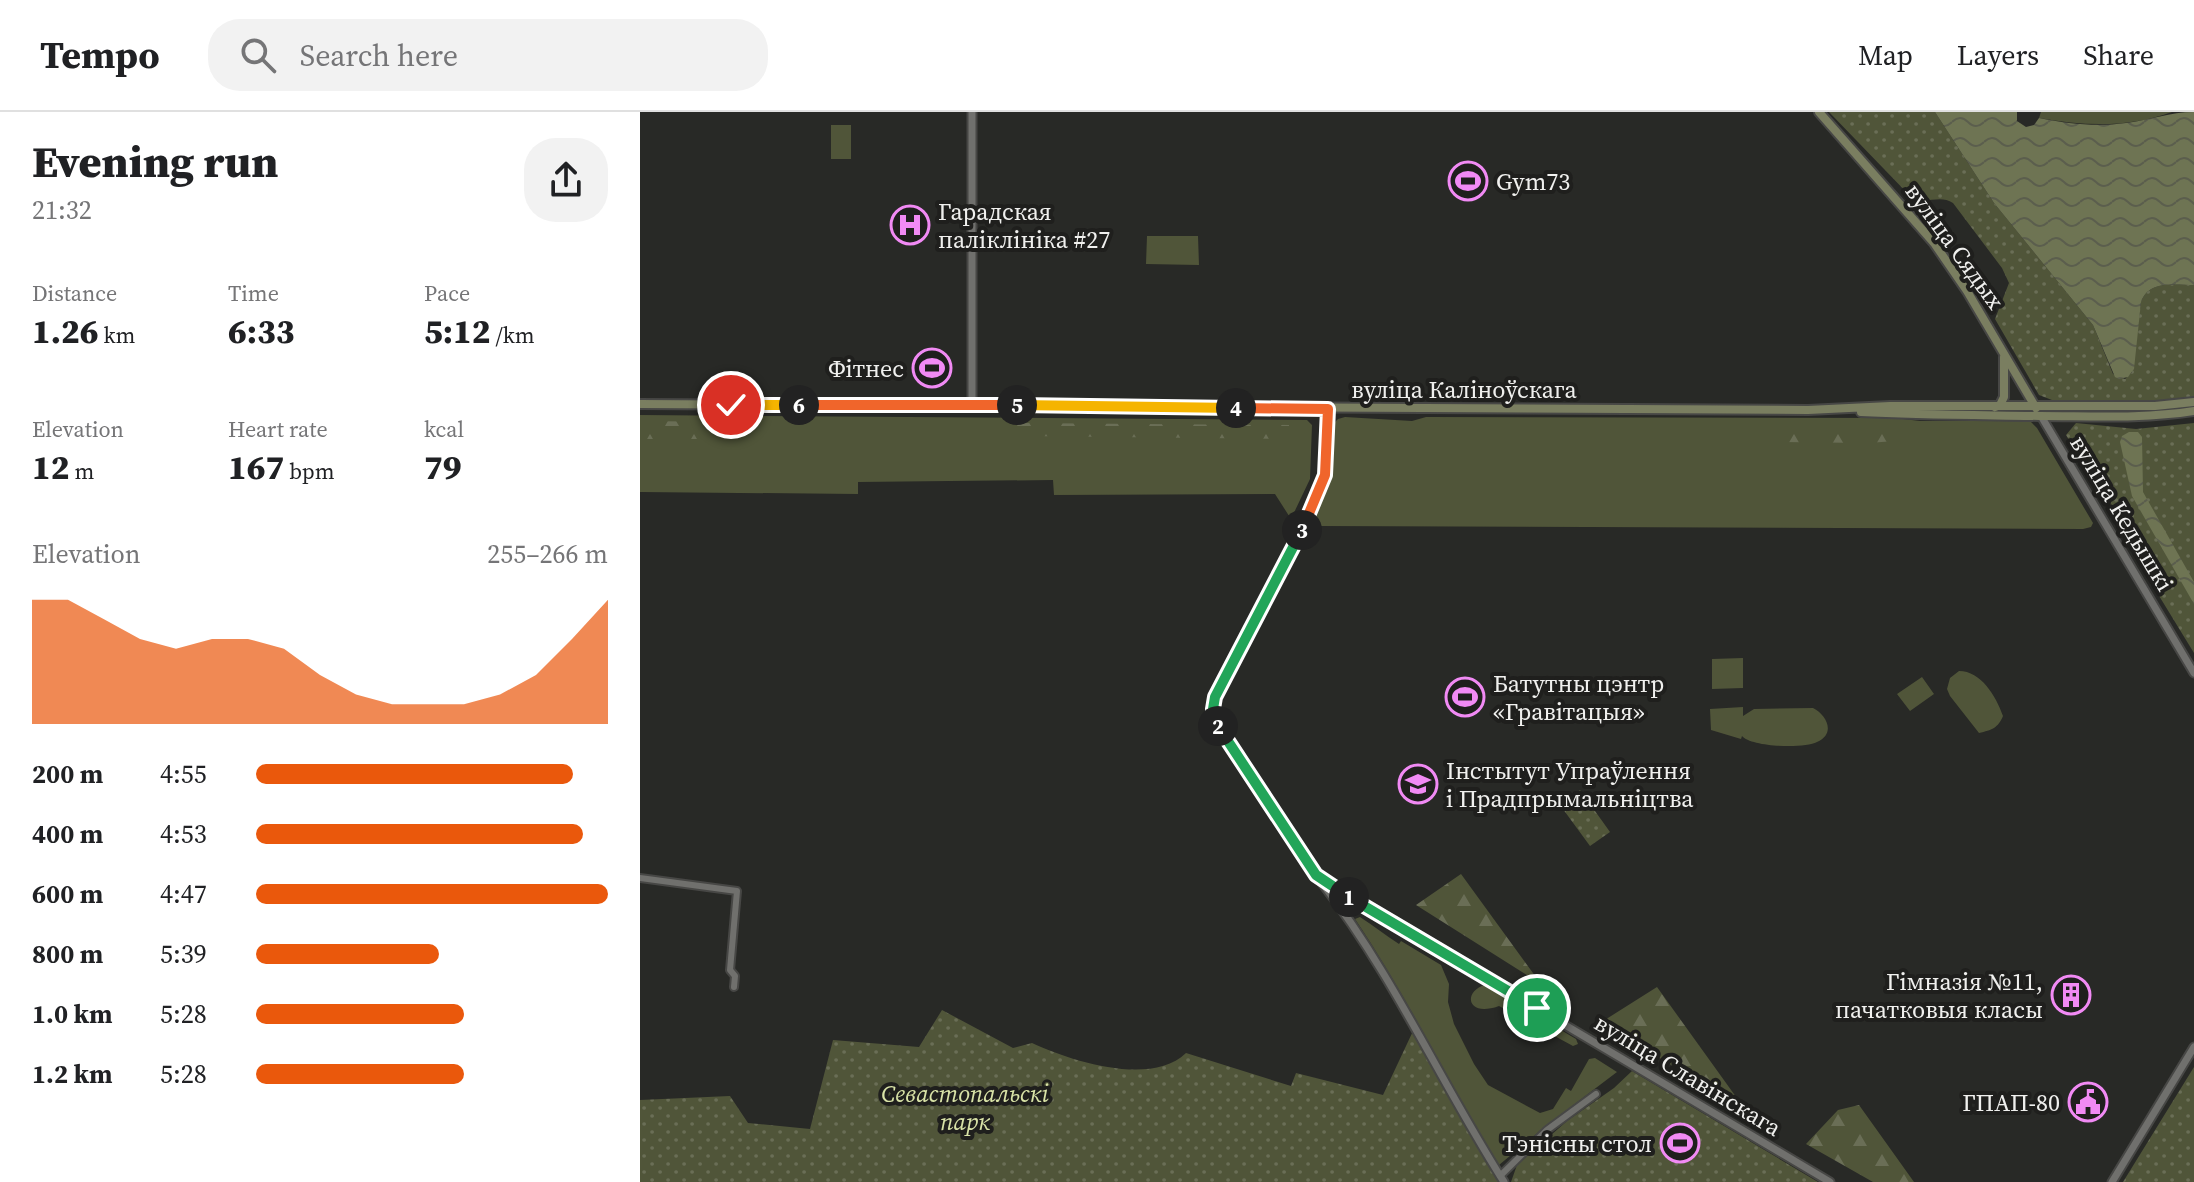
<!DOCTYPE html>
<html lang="en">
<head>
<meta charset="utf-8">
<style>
	body { margin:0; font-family:"Source Serif 4",serif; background:#f2f2f2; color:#202124; height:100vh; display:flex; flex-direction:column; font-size:30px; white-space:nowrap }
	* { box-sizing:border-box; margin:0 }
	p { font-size:26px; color:#757577 }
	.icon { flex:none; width:44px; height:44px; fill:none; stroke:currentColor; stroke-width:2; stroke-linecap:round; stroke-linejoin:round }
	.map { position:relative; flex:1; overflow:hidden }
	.details { display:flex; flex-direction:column; background:#fff; width:640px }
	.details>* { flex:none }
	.pin { position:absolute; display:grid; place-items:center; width:68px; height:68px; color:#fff; margin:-34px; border:4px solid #fff; border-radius:50%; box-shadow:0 2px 8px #0007 }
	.km { position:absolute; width:40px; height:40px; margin:-20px; border-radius:50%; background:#222; color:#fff; font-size:22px; line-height:40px; text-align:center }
	.round { display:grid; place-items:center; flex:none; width:84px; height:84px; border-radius:32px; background:#f2f2f2 }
	.summary { display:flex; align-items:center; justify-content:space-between; height:136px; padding:0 32px }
	h1 { font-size:44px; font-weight:800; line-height:60px }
	.figures { display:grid; grid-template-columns:repeat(3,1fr); gap:12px; height:136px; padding:8px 32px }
	.figures div { display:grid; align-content:center }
	.figures b { font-size:34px; font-weight:800 }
	.figures small { font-size:22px; font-weight:400 }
	.figures p { font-size:22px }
	.chart { height:224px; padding:16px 32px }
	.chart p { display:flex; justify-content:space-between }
	.chart svg { width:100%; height:144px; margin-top:8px; fill:#ea580c; opacity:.7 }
	ul { padding:0 32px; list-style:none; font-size:26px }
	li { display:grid; grid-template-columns:128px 96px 1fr; align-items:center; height:60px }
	li i { height:20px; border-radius:10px; background:#ea580c }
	header { display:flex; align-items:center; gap:48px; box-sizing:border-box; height:112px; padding:0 40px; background:#fff; border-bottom:2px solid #e0e0e0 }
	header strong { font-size:38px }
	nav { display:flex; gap:44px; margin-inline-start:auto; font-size:28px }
	.search { width:560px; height:72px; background:#f2f2f2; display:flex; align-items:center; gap:20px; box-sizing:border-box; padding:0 28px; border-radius:32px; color:#757577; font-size:30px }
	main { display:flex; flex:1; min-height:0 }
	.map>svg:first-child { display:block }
</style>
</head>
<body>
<header>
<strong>Tempo</strong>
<div class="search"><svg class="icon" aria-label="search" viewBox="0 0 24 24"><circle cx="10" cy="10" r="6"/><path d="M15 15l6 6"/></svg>Search here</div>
<nav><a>Map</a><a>Layers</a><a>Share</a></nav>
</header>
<main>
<section class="details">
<div class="summary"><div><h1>Evening run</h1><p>21:32</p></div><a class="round"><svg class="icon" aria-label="share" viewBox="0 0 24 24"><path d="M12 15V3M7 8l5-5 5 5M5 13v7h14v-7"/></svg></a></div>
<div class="figures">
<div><p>Distance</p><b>1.26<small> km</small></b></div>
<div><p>Time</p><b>6:33</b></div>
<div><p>Pace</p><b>5:12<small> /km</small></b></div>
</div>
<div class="figures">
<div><p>Elevation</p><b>12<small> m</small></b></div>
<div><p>Heart rate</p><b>167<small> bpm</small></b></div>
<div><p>kcal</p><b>79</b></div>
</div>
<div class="chart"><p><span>Elevation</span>255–266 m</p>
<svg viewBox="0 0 160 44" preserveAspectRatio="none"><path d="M0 44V6L10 6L20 12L30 18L40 21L50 18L60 18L70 21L80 29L90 35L100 38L110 38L120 38L130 35L140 29L150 18L160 6V44z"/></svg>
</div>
<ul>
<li><b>200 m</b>4:55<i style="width:90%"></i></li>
<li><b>400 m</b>4:53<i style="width:93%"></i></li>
<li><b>600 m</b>4:47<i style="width:100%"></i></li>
<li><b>800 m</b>5:39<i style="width:52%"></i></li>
<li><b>1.0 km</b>5:28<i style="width:59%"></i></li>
<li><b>1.2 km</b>5:28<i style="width:59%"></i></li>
</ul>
</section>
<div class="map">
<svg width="1554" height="1070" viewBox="0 0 1554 1070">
	<defs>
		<pattern id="forest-firs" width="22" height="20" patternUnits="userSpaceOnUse" patternTransform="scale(2)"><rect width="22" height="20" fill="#505539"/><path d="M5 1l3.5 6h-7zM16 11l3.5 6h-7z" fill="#6a6e56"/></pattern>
		<pattern id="park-dots" width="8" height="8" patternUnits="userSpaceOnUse" patternTransform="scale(2)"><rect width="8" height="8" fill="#505539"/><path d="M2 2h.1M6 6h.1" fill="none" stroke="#6a6e56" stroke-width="1.8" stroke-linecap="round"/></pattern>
		<pattern id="water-waves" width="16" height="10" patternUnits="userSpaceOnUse" patternTransform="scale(2)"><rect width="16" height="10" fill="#6e7453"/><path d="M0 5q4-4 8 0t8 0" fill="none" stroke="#5b5e4d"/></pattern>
	</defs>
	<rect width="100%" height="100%" fill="#282926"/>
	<!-- grass -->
	<path fill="#505539" d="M1401 0H1532C1488 16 1445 14 1399 6Z
		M191 13H211V47H191Z
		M507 124H558L559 153 506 152Z
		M0 303 667 308 672 313 670 367 651 407 635 382 414 383 413 368 218 370V382L0 380Z
		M705 305 772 309 786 305 1255 306 1280 309H1390L1397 316 1453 411 1451 415 1443 417 678 414 673 410 690 368 693 312 698 307Z
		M1103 546V576L1072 577V547Z
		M1319 559C1341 559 1356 584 1363 604 1358 616 1352 618 1339 621L1310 584 1307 577 1310 566Z
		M1282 565 1294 582 1270 599 1257 582Z
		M1103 595V604L1114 597 1173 596C1187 603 1196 622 1177 630 1164 637 1111 635 1102 624L1101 627 1071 618 1070 597Z
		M720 805C734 814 745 823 759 832L761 829 801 853 809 872 808 890 814 912 834 952 848 973 900 1001 913 997 926 976 931 979 949 947 955 946 977 960 907 1013 859 1053C809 972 768 886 715 807Z
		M845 873 936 927 938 932 933 934 859 894C826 906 823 879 845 873Z"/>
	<!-- forest -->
	<path fill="url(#forest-firs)" d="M0 309 94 310 93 327H0Z
		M375 311 649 313V327L382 324Z
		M1128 316H1283L1282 327 1228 331 1141 330Z
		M821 762 901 872 776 793Z
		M1017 875 1104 996 960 911Z
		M1219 993 1274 1070H1233L1166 1032 1198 998Z"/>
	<!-- park -->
	<path fill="url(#park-dots)" d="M1189 0H1295L1354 91 1453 213 1473 262 1485 267 1492 260 1501 190C1509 168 1534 173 1554 173V286L1523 290 1412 288 1399 283 1355 207 1369 171 1362 156 1313 91C1300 82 1285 93 1272 86Z
		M1436 311 1496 317 1554 311V541L1480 420 1465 386 1426 323Z
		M940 678 970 720 950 734 920 693Z
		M302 898 373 936 392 931C431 949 511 975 546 941L651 974 656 961 743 983 774 917 859 1070H0V988L90 984 108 1011 170 1017 193 928 279 935Z
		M1554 955V1070H1483Z
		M992 959 1178 1070H871L877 1053 927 1009 974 976Z"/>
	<!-- water -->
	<path fill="url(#water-waves)" d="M1295 0H1377V9L1386 15 1394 13 1399 6C1429 12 1456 15 1486 11 1510 8 1530 0 1554 0V173C1534 173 1509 168 1501 190L1494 257 1488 265 1479 267 1475 265 1453 213 1354 91Z
		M1489 320H1498L1502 325 1503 380 1554 470V492L1492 384 1480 330 1482 324Z"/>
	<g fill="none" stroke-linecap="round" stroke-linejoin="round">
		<!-- minor casing -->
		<g stroke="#474745" stroke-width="10">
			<path id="minor" d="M0 766 97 779 90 858 95 864 94 875
				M860 1064 907 1018 956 982"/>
		</g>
		<!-- tertiary casing -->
		<g stroke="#474745" stroke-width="11">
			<path id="tertiary" d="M332 292V0
				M688 297 686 359 680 380 575 585 574 604 583 624 668 752 687 772 1190 1070
				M1401 304 1554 561
				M682 771C754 864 801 971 864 1070
				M1472 1070 1554 935"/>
		</g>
		<!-- secondary casing -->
		<g stroke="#474745" stroke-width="12">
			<path id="secondary" d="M1179 0 1294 131 1327 179 1396 296
				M0 292 1168 298 1250 294H1515L1554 290
				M1355 295 1360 293 1364 285V245
				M1221 300C1280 303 1340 303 1400 304 1451 304 1503 307 1554 299"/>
		</g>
		<!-- minor -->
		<use href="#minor" stroke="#70706d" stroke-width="6"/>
		<!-- tertiary -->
		<use href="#tertiary" stroke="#70706d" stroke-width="7"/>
		<!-- secondary -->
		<use href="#secondary" stroke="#7a7e60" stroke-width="8"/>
	</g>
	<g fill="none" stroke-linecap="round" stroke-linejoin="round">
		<!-- split-1 casing -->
		<g stroke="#fff" stroke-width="16">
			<path id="split-1" d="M709 785 897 896"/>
		</g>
		<!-- split-2 casing -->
		<g stroke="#fff" stroke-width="16">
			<path id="split-2" d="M578 614 676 763 709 785"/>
		</g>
		<!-- split-3 casing -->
		<g stroke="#fff" stroke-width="16">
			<path id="split-3" d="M578 614 573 597 575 585 662 418"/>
		</g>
		<!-- split-4 casing -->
		<g stroke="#fff" stroke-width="16">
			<path id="split-4" d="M596 296 688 297 685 363 662 418"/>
		</g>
		<!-- split-5 casing -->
		<g stroke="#fff" stroke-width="16">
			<path id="split-5" d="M377 293 596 296"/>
		</g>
		<!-- split-6 casing -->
		<g stroke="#fff" stroke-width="16">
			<path id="split-6" d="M159 293H377"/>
		</g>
		<!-- split-7 casing -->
		<g stroke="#fff" stroke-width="16">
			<path id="split-7" d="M91 293H159"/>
		</g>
		<!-- split-1 -->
		<use href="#split-1" stroke="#22a559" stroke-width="10"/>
		<!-- split-2 -->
		<use href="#split-2" stroke="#22a559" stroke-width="10"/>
		<!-- split-3 -->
		<use href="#split-3" stroke="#22a559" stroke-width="10"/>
		<!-- split-4 -->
		<use href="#split-4" stroke="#f0652b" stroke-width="10"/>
		<!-- split-5 -->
		<use href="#split-5" stroke="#f5b400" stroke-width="10"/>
		<!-- split-6 -->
		<use href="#split-6" stroke="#f0652b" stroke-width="10"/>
		<!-- split-7 -->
		<use href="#split-7" stroke="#f5b400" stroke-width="10"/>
	</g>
	<!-- icons -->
	<defs>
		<g id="stadium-ring" transform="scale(2)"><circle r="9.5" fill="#1f1f1d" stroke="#f18af4" stroke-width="1.5"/><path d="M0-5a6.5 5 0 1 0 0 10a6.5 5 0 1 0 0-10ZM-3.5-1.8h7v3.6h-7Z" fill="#f18af4"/></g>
		<g id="hospital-ring" transform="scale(2)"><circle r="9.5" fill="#1f1f1d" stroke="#f18af4" stroke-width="1.5"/><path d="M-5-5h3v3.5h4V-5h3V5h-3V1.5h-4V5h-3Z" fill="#f18af4"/></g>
		<g id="university-ring" transform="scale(2)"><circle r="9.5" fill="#1f1f1d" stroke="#f18af4" stroke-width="1.5"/><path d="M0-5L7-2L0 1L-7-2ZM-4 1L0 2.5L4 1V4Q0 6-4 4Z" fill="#f18af4"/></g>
		<g id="building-ring" transform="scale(2)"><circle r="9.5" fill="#1f1f1d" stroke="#f18af4" stroke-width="1.5"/><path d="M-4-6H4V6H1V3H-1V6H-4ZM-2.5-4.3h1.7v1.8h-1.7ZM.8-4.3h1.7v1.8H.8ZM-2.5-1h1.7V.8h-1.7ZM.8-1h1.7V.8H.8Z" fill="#f18af4"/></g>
		<g id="civic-ring" transform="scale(2)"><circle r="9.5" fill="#1f1f1d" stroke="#f18af4" stroke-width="1.5"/><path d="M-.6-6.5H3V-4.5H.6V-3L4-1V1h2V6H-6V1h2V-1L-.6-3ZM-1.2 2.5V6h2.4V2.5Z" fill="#f18af4"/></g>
	</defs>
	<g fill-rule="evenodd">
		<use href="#stadium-ring" x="828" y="69"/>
		<use href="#hospital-ring" x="270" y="113"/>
		<use href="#stadium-ring" x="292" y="256"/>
		<use href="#stadium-ring" x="825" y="585"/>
		<use href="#university-ring" x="778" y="672"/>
		<use href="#building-ring" x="1431" y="883"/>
		<use href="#civic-ring" x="1448" y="990"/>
		<use href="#stadium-ring" x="1040" y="1031"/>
	</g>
	<g text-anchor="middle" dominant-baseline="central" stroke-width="8" stroke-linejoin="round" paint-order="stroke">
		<!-- poi labels -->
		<g font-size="24" fill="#f0f0ee" stroke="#1f1f1d" text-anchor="start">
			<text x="856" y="69">Gym73</text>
			<text x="298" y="99">Гарадская<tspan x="298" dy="28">паліклініка #27</tspan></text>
			<text x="264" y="256" text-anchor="end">Фітнес</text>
			<text x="853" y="571">Батутны цэнтр<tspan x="853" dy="28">«Гравітацыя»</tspan></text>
			<text x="806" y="658">Інстытут Упраўлення<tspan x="806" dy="28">і Прадпрымальніцтва</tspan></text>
			<text x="1403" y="869" text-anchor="end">Гімназія №11,<tspan x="1403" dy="28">пачатковыя класы</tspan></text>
			<text x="1420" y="990" text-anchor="end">ГПАП-80</text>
			<text x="1012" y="1031" text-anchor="end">Тэнісны стол</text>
		</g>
		<!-- street labels -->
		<g font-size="24" fill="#f0f0ee" stroke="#1f1f1d">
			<text transform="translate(1315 134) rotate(54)">вуліца Сядых</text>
			<text x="824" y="277">вуліца Каліноўскага</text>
			<text transform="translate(1482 401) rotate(59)">вуліца Кедышкі</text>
			<text transform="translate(1048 963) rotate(31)">вуліца Славінскага</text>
		</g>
		<!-- park labels -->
		<g font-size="24" font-style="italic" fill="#d9e3a7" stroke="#1f1f1d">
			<text x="325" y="981">Севастопальскі<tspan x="325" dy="28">парк</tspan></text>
		</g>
	</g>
</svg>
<div class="pin" style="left:897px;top:896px;background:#1e9e55"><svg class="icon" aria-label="arrive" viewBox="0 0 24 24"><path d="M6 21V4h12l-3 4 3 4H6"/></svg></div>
<div class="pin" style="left:91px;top:293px;background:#d93025"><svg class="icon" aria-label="check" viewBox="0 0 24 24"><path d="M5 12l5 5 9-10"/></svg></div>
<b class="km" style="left:709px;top:785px">1</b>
<b class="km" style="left:578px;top:614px">2</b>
<b class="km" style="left:662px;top:418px">3</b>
<b class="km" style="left:596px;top:296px">4</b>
<b class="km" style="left:377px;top:293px">5</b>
<b class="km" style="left:159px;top:293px">6</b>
</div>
</main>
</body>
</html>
